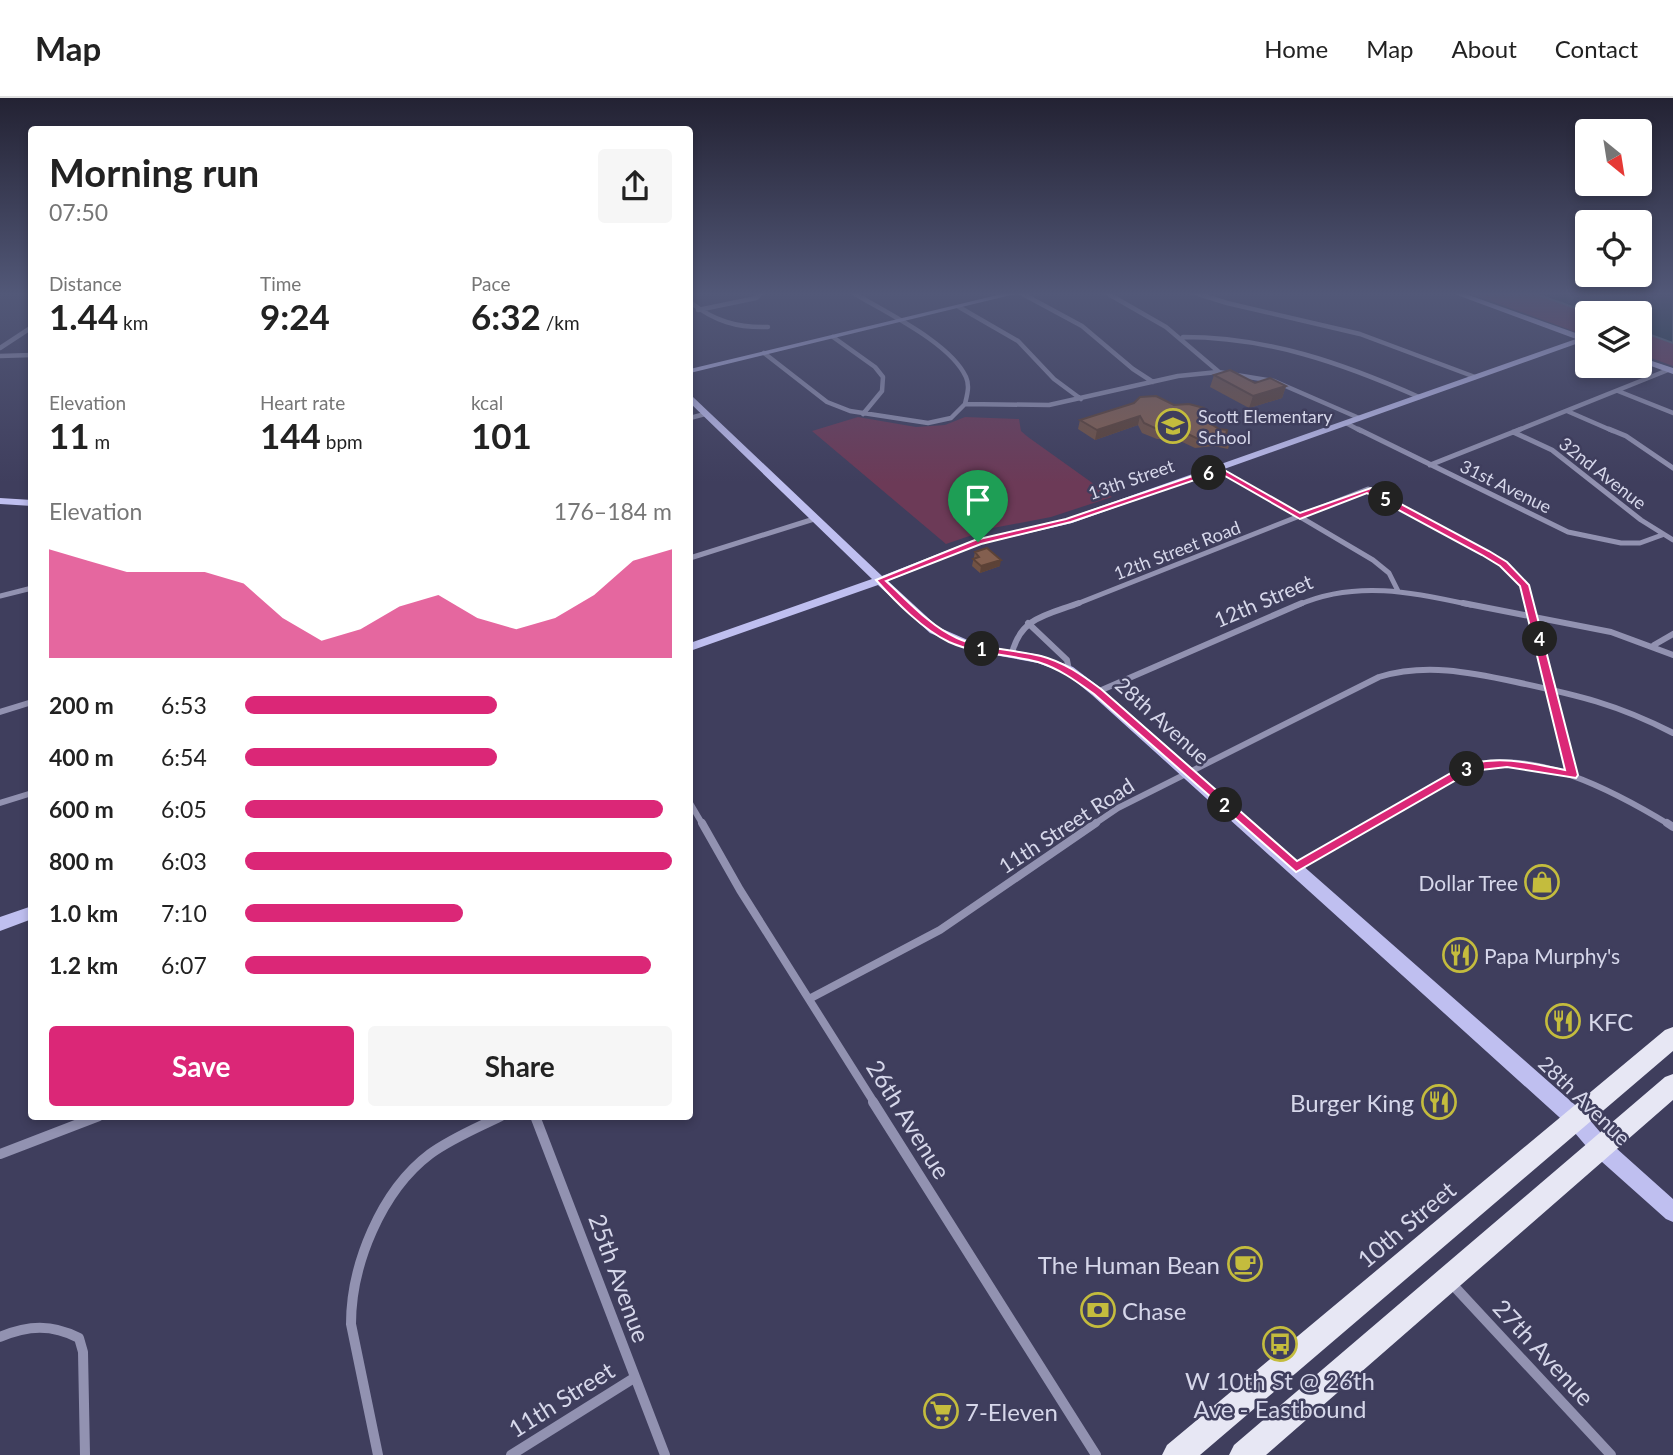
<!DOCTYPE html>
<html lang="en">
<head>
<meta charset="utf-8">
<style>
	body { margin:0; font-family:Lato,sans-serif; background:#f6f6f6; color:#222; height:100vh; display:flex; flex-direction:column; font-size:26px; white-space:nowrap }
	* { box-sizing:border-box; margin:0 }
	p { font-size:23px; color:#767676 }
	.icon { flex:none; width:38px; height:38px; fill:none; stroke:currentColor; stroke-width:2; stroke-linecap:round; stroke-linejoin:round }
	.map { position:relative; flex:1; overflow:hidden }
	.panel { position:absolute; left:28px; top:28px; width:665px; height:994px; display:flex; flex-direction:column; background:#fff; border-radius:7px; box-shadow:0 4px 10px #0003 }
	.panel>* { flex:none }
	.needle { width:46px; rotate:150deg }
	.buttons { position:absolute; left:1575px; top:21px; display:grid; gap:14px }
	.buttons a { display:grid; place-items:center; width:77px; height:77px; border-radius:7px; background:#fff; box-shadow:0 4px 10px #0003; font-size:35px }
	.pin { position:absolute; display:grid; place-items:center; width:60px; height:60px; color:#fff; margin:-72px -30px; border-radius:50% 50% 50% 0; rotate:-45deg; box-shadow:0 0 7px #0007 }
	.pin .icon { rotate:45deg }
	.km { position:absolute; width:35px; height:35px; margin:-18px; border-radius:50%; background:#222; color:#fff; font-size:19px; line-height:35px; text-align:center }
	.round { display:grid; place-items:center; flex:none; width:74px; height:74px; border-radius:7px; background:#f6f6f6 }
	.summary { display:flex; align-items:center; justify-content:space-between; height:119px; padding:0 21px }
	h1 { font-size:38px; font-weight:700; line-height:52px }
	.stats { display:grid; grid-template-columns:repeat(3,1fr); gap:10px; height:119px; padding:7px 21px }
	.stats div { display:grid; align-content:center }
	.stats b { font-size:35px; font-weight:700 }
	.stats small { font-size:19px; font-weight:400 }
	.stats p { font-size:19px }
	.chart { height:196px; padding:14px 21px }
	.chart p { display:flex; justify-content:space-between }
	.chart svg { width:100%; height:126px; margin-top:7px; fill:#db2777; opacity:.7 }
	.button { display:flex; gap:14px; margin-top:auto; padding:14px 21px }
	.button a { flex:1; height:80px; border-radius:7px; background:#db2777; color:#fff; font-size:28px; font-weight:700; line-height:80px; text-align:center }
	.button a+a { background:#f6f6f6; color:#222 }
	ul { padding:0 21px; list-style:none; font-size:23px }
	li { display:grid; grid-template-columns:112px 84px 1fr; align-items:center; height:52px }
	li i { height:18px; border-radius:9px; background:#db2777 }
	header { display:flex; align-items:center; gap:42px; box-sizing:border-box; height:98px; padding:0 35px; background:#fff; border-bottom:2px solid #e0e0e0 }
	header strong { font-size:33px }
	nav { display:flex; gap:38px; margin-inline-start:auto; font-size:24px }
	.map>svg:first-child { display:block }
</style>
</head>
<body>
<header>
<strong>Map</strong>
<nav><a>Home</a><a>Map</a><a>About</a><a>Contact</a></nav>
</header>
<div class="map">
<svg width="1673" height="1357" viewBox="0 0 1673 1357">
	<rect width="100%" height="100%" fill="#3f3e5d"/>
	<!-- green -->
	<path fill="#6c3a57" d="M1466 194H1530L1590 215H1587V238Z
		M1640 233 1673 245V268L1640 256Z
		M858 319 916 329 945 327 965 319 1019 321 1021 333 1028 339 1112 399 1051 419 993 430 946 446 812 333Z"/>
	<!-- water -->
	<path fill="#16333e" stroke="#506472" stroke-width="2" d="M1530 194H1673V245L1640 233V215H1590Z"/>
	<g fill="none" stroke-linecap="round" stroke-linejoin="round">
		<!-- street-far4 -->
		<path stroke="#9292b1" stroke-width="4.5" d="M852 194C884 214 950 244 966 279 970 288 967 297 965 306
			M1019 194 1082 228 1133 271 1153 284
			M1105 194 1166 229 1219 274
			M1192 194 1227 205 1360 236 1475 279
			M690 204C714 223 737 230 768 229
			M959 209 1018 243 1054 281 1081 301
			M698 212 756 200 763 194
			M833 239 875 269 883 279 882 293 863 316
			M1183 239C1268 239 1342 265 1419 299
			M0 250 32 229
			M764 255 827 304 850 313 928 325 951 320 965 306
			M0 258 32 257
			M1618 293 1673 315
			M965 306 1049 307 1178 278 1218 274 1274 283 1359 320
			M1567 313 1613 333
			M690 320 705 316
			M1346 325 1361 333
			M1516 333 1668 272"/>
		<!-- street-far3 -->
		<path stroke="#9292b1" stroke-width="5" d="M1358 331 1568 434 1621 445H1640L1662 437
			M1609 331 1626 338 1673 370
			M1513 334 1552 352 1641 422 1673 442
			M1430 367 1521 331
			M1219 371 1373 462 1389 475 1398 493
			M690 460 814 421
			M0 498 32 490
			M1074 507 1368 391 1503 466 1525 487 1530 507
			M1298 507C1355 482 1413 494 1471 507"/>
		<!-- street-far2 -->
		<path stroke="#9292b1" stroke-width="6" d="M1463 505 1611 534 1673 557
			M1529 505 1572 677
			M1028 525 1067 562 1069 572
			M1654 547 1673 536
			M1012 555C1021 519 1047 517 1079 505
			M1097 594 1302 505
			M0 614 32 604
			M0 705 32 695
			M690 705 703 727
			M1093 727 1118 710 1379 579C1425 565 1469 574 1516 584 1577 597 1617 606 1673 635
			M1369 727C1400 710 1436 683 1468 671 1529 646 1619 696 1670 727"/>
		<!-- street-far1 -->
		<path stroke="#9292b1" stroke-width="8" d="M702 725 740 792 875 1006
			M1667 725 1673 729
			M1296 769 1373 725
			M809 901 940 832 1096 725"/>
		<!-- street -->
		<path stroke="#9292b1" stroke-width="10" d="M873 1004 1096 1357
			M535 1018 665 1357
			M0 1056 99 1018
			M1452 1186 1611 1357
			M0 1239C28 1227 52 1226 79 1240L83 1254 85 1357
			M378 1357 351 1226C351 1167 381 1093 430 1056 452 1040 477 1030 501 1018
			M511 1357 634 1280"/>
		<!-- secondary -->
		<path fill="#bfbff0" fill-rule="evenodd" d="M1010 194H1023L690 275V271Z
			M1449 194H1460L1587 239V242L1072 425 981 446 888 483 938 529 979 547 1040 557 1073 569 1102 591 1583 1014 1606 1041 1673 1101V1124L1666 1121 1592 1055 1569 1028 1092 597 1065 575 1038 565 972 553 930 535 878 487 690 553V545L872 481 690 305V299H693L882 478 974 442 1065 421 1576 241Z
			M1640 259 1673 270V276L1640 264Z
			M0 400 32 402V408L0 406Z
			M32 808V821L0 833V819Z"/>
		<!-- primary -->
		<path fill="#e7e7f4" fill-rule="evenodd" d="M1673 929V953L1200 1357H1162L1167 1347 1665 932Z
			M1673 976V1002L1266 1357H1229L1234 1347 1665 979Z"/>
	</g>
	<!-- wall -->
	<path fill="#715244" d="M1214 277 1255 285 1286 288 1282 300 1249 310 1210 289Z
		M1134 305 1208 324 1231 341 1228 351 1214 348 1195 350 1176 341H1157L1142 335 1138 327 1095 342 1078 331 1080 322Z
		M975 454 1000 468 980 475 972 468Z"/>
	<!-- shaded-wall -->
	<path fill="#5c4237" d="M1286 288 1282 300 1249 310 1253 298Z
		M1140 318 1138 327 1095 342 1097 332Z
		M1001 462 1000 468 980 475 981 468Z"/>
	<!-- building -->
	<path fill="#835f4f" stroke="#5c4237" stroke-width="2" d="M1230 272 1255 285 1270 280 1286 288 1253 298 1214 277Z
		M1156 298 1174 307 1189 306 1204 310 1210 316 1208 324 1219 331 1227 332 1226 337 1231 341 1217 339 1198 341 1178 331 1159 332 1144 325 1140 318 1097 332 1080 322 1134 305 1140 299Z
		M987 450 1001 462 981 468 973 461 979 459 975 454Z"/>
	<!-- sky -->
	<linearGradient id="sky" x2="0" y2="1"><stop stop-color="#232233"/><stop offset="0.51" stop-color="#525878"/><stop offset="1" stop-color="#525878" stop-opacity="0"/></linearGradient>
	<rect width="1673" height="384" fill="url(#sky)"/>
	<!-- route -->
	<path fill="#db2777" stroke="#fff" stroke-width="2" fill-rule="evenodd" d="M1219 369 1300 415 1371 390 1489 453 1507 464 1529 487 1578 677 1576 680 1507 669 1472 673 1296 774 1094 596C1076 583 1060 571 1038 564 1009 556 978 557 949 544 922 531 896 504 876 482L975 442 1066 421ZM1218 374 1300 421 1367 395 1482 457 1500 468 1520 488 1565 672C1531 665 1500 657 1465 667L1297 763 1101 591C1082 577 1064 564 1041 558 1013 551 983 552 957 540 930 528 908 503 886 483L981 446 1071 424Z"/>
	<!-- icons -->
	<defs>
		<g id="school-ring" transform="scale(1.75)"><circle r="9.5" fill="#3f3e5d" stroke="#c4bc3d" stroke-width="1.5"/><path d="M0-5L7-2L0 1L-7-2ZM-4 1L0 2.5L4 1V4Q0 6-4 4Z" fill="#c4bc3d"/></g>
		<g id="shop-ring" transform="scale(1.75)"><circle r="9.5" fill="#3f3e5d" stroke="#c4bc3d" stroke-width="1.5"/><path d="M-5-2.5h2.3a2.7 3.5 0 0 1 5.4 0H5L5.5 6h-11ZM-1.5-2.5h3a1.5 2.3 0 0 0-3 0Z" fill="#c4bc3d"/></g>
		<g id="restaurant-ring" transform="scale(1.75)"><circle r="9.5" fill="#3f3e5d" stroke="#c4bc3d" stroke-width="1.5"/><path d="M-5-6h1v4h1v-4h1v4h1v-4h1v5L-1.5 .5V6h-2V.5L-5-1ZM5-6V6H3V1.5H1.5Q1.5-4 5-6Z" fill="#c4bc3d"/></g>
		<g id="cafe-ring" transform="scale(1.75)"><circle r="9.5" fill="#3f3e5d" stroke="#c4bc3d" stroke-width="1.5"/><path d="M-5.5-4.5H6V0H3Q3 3.5 0 3.5H-2.5Q-5.5 3.5-5.5 0ZM3-3.2v2h1.7v-2ZM-6 4.5H4V6H-6Z" fill="#c4bc3d"/></g>
		<g id="bank-ring" transform="scale(1.75)"><circle r="9.5" fill="#3f3e5d" stroke="#c4bc3d" stroke-width="1.5"/><path d="M-6-4H6V4H-6ZM0-2.3a2.3 2.3 0 1 0 0 4.6a2.3 2.3 0 1 0 0-4.6Z" fill="#c4bc3d"/></g>
		<g id="bus-ring" transform="scale(1.75)"><circle r="9.5" fill="#3f3e5d" stroke="#c4bc3d" stroke-width="1.5"/><path d="M-5-6H5V4H4V6H2V4H-2V6H-4V4H-5ZM-3.5-4V0h7V-4ZM-3.5 1.2v1.5H-2V1.2ZM2 1.2v1.5H3.5V1.2Z" fill="#c4bc3d"/></g>
		<g id="supermarket-ring" transform="scale(1.75)"><circle r="9.5" fill="#3f3e5d" stroke="#c4bc3d" stroke-width="1.5"/><path d="M-6-5.5h2.5l.6 2H6L4.5 2H-2.5L-4.4-4H-6ZM-1.5 3.2a1.3 1.3 0 1 0 .1 0ZM3 3.2a1.3 1.3 0 1 0 .1 0Z" fill="#c4bc3d"/></g>
	</defs>
	<g fill-rule="evenodd">
		<use href="#school-ring" x="1173" y="328"/>
		<use href="#shop-ring" x="1542" y="784"/>
		<use href="#restaurant-ring" x="1460" y="857"/>
		<use href="#restaurant-ring" x="1563" y="923"/>
		<use href="#restaurant-ring" x="1439" y="1004"/>
		<use href="#cafe-ring" x="1245" y="1166"/>
		<use href="#bank-ring" x="1098" y="1212"/>
		<use href="#bus-ring" x="1280" y="1246"/>
		<use href="#supermarket-ring" x="941" y="1313"/>
	</g>
	<g text-anchor="middle" dominant-baseline="central" stroke-width="5" stroke-linejoin="round" paint-order="stroke">
		<!-- far-poi labels -->
		<g font-size="18" fill="#d6d7ea" stroke="#3f3e5d" text-anchor="start">
			<text x="1198" y="318">Scott Elementary<tspan x="1198" dy="21">School</tspan></text>
		</g>
		<!-- far-street labels -->
		<g font-size="18" fill="#d6d7ea" stroke="#3f3e5d">
			<text transform="translate(1603 375) rotate(38)">32nd Avenue</text>
			<text transform="translate(1131 381) rotate(-19)">13th Street</text>
			<text transform="translate(1506 388) rotate(26)">31st Avenue</text>
			<text transform="translate(1177 452) rotate(-21)">12th Street Road</text>
		</g>
		<!-- street labels -->
		<g font-size="21" fill="#d6d7ea" stroke="#3f3e5d">
			<text transform="translate(1263 502) rotate(-23)">12th Street</text>
			<text transform="translate(1163 622) rotate(42)">28th Avenue</text>
			<text transform="translate(1066 727) rotate(-33)">11th Street Road</text>
			<text transform="translate(1585 1002) rotate(44)">28th Avenue</text>
		</g>
		<!-- poi labels -->
		<g font-size="21" fill="#d6d7ea" stroke="#3f3e5d" text-anchor="end">
			<text x="1518" y="784">Dollar Tree</text>
			<text x="1484" y="857" text-anchor="start">Papa Murphy's</text>
		</g>
		<!-- near-poi labels -->
		<g font-size="24" fill="#d6d7ea" stroke="#3f3e5d" text-anchor="start">
			<text x="1588" y="923">KFC</text>
			<text x="1414" y="1004" text-anchor="end">Burger King</text>
			<text x="1220" y="1166" text-anchor="end">The Human Bean</text>
			<text x="1122" y="1212">Chase</text>
			<text x="1280" y="1282" text-anchor="middle">W 10th St @ 26th<tspan x="1280" dy="28">Ave - Eastbound</tspan></text>
			<text x="965" y="1313">7-Eleven</text>
		</g>
		<!-- near-street labels -->
		<g font-size="24" fill="#d6d7ea" stroke="#3f3e5d">
			<text transform="translate(909 1021) rotate(58)">26th Avenue</text>
			<text transform="translate(1406 1126) rotate(-40)">10th Street</text>
			<text transform="translate(620 1180) rotate(70)">25th Avenue</text>
			<text transform="translate(1544 1254) rotate(47)">27th Avenue</text>
			<text transform="translate(561 1301) rotate(-32)">11th Street</text>
		</g>
	</g>
</svg>
<div class="buttons">
<a><svg class="needle" viewBox="-14 -14 28 28"><path d="M0-13l5 13h-10z" fill="#e53935"/><path d="M0 13l5-13h-10z" fill="#767676"/></svg></a>
<a><svg class="icon" aria-label="locate" viewBox="0 0 24 24"><circle cx="12" cy="12" r="6"/><path d="M12 2v4M12 18v4M2 12h4M18 12h4"/></svg></a>
<a><svg class="icon" aria-label="layers" viewBox="0 0 24 24"><path d="M12 4l9 5-9 5-9-5zM3 14l9 5 9-5"/></svg></a>
</div>
<div class="pin" style="left:978px;top:444px;background:#1e9e55"><svg class="icon" aria-label="arrive" viewBox="0 0 24 24"><path d="M6 21V4h12l-3 4 3 4H6"/></svg></div>
<b class="km" style="left:982px;top:551px">1</b>
<b class="km" style="left:1225px;top:707px">2</b>
<b class="km" style="left:1467px;top:671px">3</b>
<b class="km" style="left:1540px;top:541px">4</b>
<b class="km" style="left:1386px;top:401px">5</b>
<b class="km" style="left:1209px;top:375px">6</b>
<section class="panel">
<div class="summary"><div><h1>Morning run</h1><p>07:50</p></div><a class="round"><svg class="icon" aria-label="share" viewBox="0 0 24 24"><path d="M12 15V3M7 8l5-5 5 5M5 13v7h14v-7"/></svg></a></div>
<div class="stats">
<div><p>Distance</p><b>1.44<small> km</small></b></div>
<div><p>Time</p><b>9:24</b></div>
<div><p>Pace</p><b>6:32<small> /km</small></b></div>
</div>
<div class="stats">
<div><p>Elevation</p><b>11<small> m</small></b></div>
<div><p>Heart rate</p><b>144<small> bpm</small></b></div>
<div><p>kcal</p><b>101</b></div>
</div>
<div class="chart"><p><span>Elevation</span>176–184 m</p>
<svg viewBox="0 0 160 44" preserveAspectRatio="none"><path d="M0 44V6L10 10L20 14L30 14L40 14L50 18L60 30L70 38L80 34L90 26L100 22L110 30L120 34L130 30L140 22L150 10L160 6V44z"/></svg>
</div>
<ul>
<li><b>200 m</b>6:53<i style="width:59%"></i></li>
<li><b>400 m</b>6:54<i style="width:59%"></i></li>
<li><b>600 m</b>6:05<i style="width:98%"></i></li>
<li><b>800 m</b>6:03<i style="width:100%"></i></li>
<li><b>1.0 km</b>7:10<i style="width:51%"></i></li>
<li><b>1.2 km</b>6:07<i style="width:95%"></i></li>
</ul>
<div class="button"><a>Save</a><a>Share</a></div>
</section>
</div>
</body>
</html>
